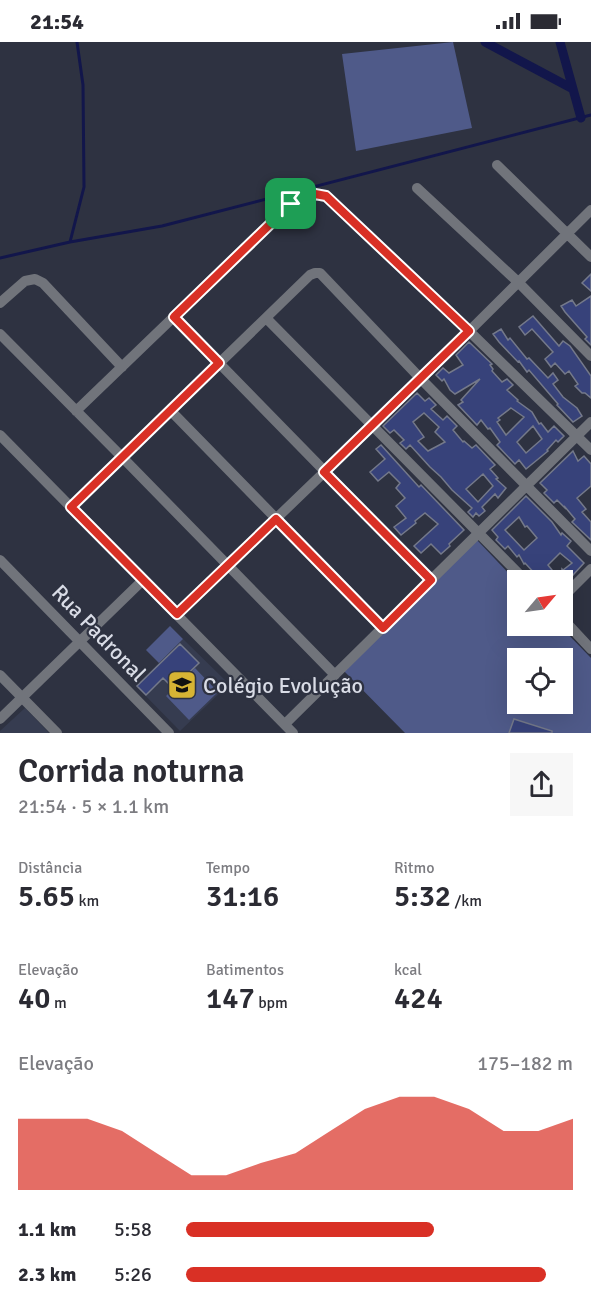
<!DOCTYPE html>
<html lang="pt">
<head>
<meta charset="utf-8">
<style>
	body { margin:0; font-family:Signika,sans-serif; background:#f7f7f7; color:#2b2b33; height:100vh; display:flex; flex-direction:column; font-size:22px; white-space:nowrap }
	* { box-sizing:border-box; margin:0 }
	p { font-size:20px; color:#7c7c81 }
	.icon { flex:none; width:33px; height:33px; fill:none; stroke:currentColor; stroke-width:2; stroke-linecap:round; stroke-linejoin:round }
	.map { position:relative; height:691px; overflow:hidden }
	.details { display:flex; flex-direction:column; background:#fff; flex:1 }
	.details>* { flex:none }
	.needle { width:39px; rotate:61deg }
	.controls { position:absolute; left:507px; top:528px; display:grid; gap:12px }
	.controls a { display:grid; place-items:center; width:66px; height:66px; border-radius:0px; background:#fff; box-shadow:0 6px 24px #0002; font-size:30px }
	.pin { position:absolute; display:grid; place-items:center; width:51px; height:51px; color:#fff; margin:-26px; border-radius:12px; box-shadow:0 3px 9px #0006 }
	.round { display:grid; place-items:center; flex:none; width:63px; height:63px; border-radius:0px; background:#f7f7f7 }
	.headline { display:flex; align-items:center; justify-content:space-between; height:102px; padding:0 18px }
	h1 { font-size:33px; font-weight:600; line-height:45px }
	.stats { display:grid; grid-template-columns:repeat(3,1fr); gap:9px; height:102px; padding:6px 18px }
	.stats div { display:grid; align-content:center }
	.stats b { font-size:30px; font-weight:600 }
	.stats small { font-size:16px; font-weight:400 }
	.stats p { font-size:16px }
	.chart { height:168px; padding:12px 18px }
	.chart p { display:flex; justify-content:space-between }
	.chart svg { width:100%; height:108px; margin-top:6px; fill:#d93025; opacity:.7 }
	ul { padding:0 18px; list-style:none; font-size:20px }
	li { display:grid; grid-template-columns:96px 72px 1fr; align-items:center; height:45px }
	li i { height:15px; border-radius:8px; background:#d93025 }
	.status { display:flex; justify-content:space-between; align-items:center; height:42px; padding:0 30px; background:#fff; direction:ltr }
	.status svg { height:16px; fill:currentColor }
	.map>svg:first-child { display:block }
</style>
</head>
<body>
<div class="status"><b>21:54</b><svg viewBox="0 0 49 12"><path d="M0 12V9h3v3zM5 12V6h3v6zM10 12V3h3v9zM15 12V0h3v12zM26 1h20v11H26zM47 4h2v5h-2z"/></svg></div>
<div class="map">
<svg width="591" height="691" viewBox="0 0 591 691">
	<rect width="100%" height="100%" fill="#2e3241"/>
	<!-- built -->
	<path fill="#363c50" d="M183 597 229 642 180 689 136 644Z
		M25 666 49 691H0V689Z"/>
	<!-- green -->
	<path fill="#4f5a89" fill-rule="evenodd" d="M453 0 472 86 356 109 342 12Z
		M477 498 517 540 518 584H560L591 616V691H405L344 629ZM518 616H562V662H518Z
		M170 584 183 597 159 621 146 608Z
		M195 626 218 650 189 678 166 654Z"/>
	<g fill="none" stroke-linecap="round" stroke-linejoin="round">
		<!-- stream -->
		<path stroke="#12164b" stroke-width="3" d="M70 200 84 145 83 43 77 0
			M0 216 70 200 162 184 591 73"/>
		<!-- canal -->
		<path stroke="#12164b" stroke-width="9" d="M485 0 573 47 581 76
			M560 0 573 47"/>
	</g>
	<!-- building -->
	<path fill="#37427a" stroke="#74798a" stroke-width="1.5" fill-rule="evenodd" d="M591 232V249L582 241Z
		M591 254V303L585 297 587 295 565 270 561 264 572 258 576 264Z
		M533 274 559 304 563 299 570 304 591 334V356L585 351H582L575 344 578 342 569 329 565 332 555 321 551 325 545 317 553 310 532 287 525 293 519 285Z
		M501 287 508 298 510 296 527 317 529 316 548 336 553 331 558 338 553 342 563 355 577 366 582 374 573 380 557 363 558 362 529 328 527 330 519 319 518 320 499 300 493 292Z
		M469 300 492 322 490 323 493 327 492 329 502 340 507 337 513 343 507 348 518 358 517 359 532 370 539 382 541 381 548 390 554 384 564 394 558 400 556 398 547 408 548 409 526 427 519 418 515 422 497 403 500 400 490 386 488 387 481 378 477 383 458 363 463 360 461 358 480 337 455 352 450 348 444 337 442 339 436 333 443 326 449 331 463 323 456 313ZM511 366 524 375 506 393 497 380 500 378 498 376ZM533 384 542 397 526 411 517 400Z
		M417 351 425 359 429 356 436 363 431 367 443 378 447 374 457 384 453 388 463 400 464 399 472 406 476 403 495 423 490 427 498 436 496 437 506 446 498 456 495 452 482 465 485 469 479 474 476 471 473 475 468 470 472 466 452 448 441 435 430 425 410 403 406 407 400 401 404 398 394 388 390 391 383 384ZM424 371 439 385 435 390 445 400 428 409 418 399 424 395 413 380ZM483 432 493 444 478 460 466 447Z
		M381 403 419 445 421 443 464 488 449 502 450 504 441 512 431 502 421 511 414 504 438 482 425 471 415 479 416 481 401 493 394 485 406 476 396 464 405 456 396 446 400 441 389 430 378 439 370 430 385 417 376 407Z
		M573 409 578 419 584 414 591 422V444L577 456 586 467 582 470 591 480V498L572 480 575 477 565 465V466L557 458 554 461 544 451 547 448 540 441Z
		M526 454 552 480 561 493 562 491 571 499 567 504 584 521 562 545V538H532L537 534 525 521 524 522 519 513 517 515 508 504 505 507 496 498 498 495 492 488ZM519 475 525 485 527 484 537 496 524 508 505 488ZM560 511 572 521 563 528 562 527V528L556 533 548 523Z
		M180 602 199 621 173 646 163 636 146 653 137 644Z
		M514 677 552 689V691H509Z"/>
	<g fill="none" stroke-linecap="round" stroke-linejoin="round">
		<!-- minor -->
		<path stroke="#71747b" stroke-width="10" d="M497 123 591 215
			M417 146 518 240 591 314
			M0 261 25 239 35 237 43 241 122 325
			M174 275 431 538
			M266 276 525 538
			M0 292 122 415 335 633
			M170 368 383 586
			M76 369 291 162C304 155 311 152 326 154L469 289 591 408
			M0 393 293 691
			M71 465 310 233 315 231H320L421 337 591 509
			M0 518 169 691
			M562 556 591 527
			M177 572 421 337 591 168
			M562 576 591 607
			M0 633 57 691
			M0 677 143 538
			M285 682 591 380"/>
	</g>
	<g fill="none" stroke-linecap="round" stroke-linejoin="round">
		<!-- route casing -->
		<g stroke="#fff" stroke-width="12">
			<path id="route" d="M315 152 326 154 469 289 324 430 431 538 383 586 276 477 177 572 71 465 219 321 174 275 291 162 303 156Z"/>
		</g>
		<!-- route -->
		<use href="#route" stroke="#d93025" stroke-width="8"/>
	</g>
	<!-- icons -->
	<defs>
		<g id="school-square" transform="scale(1.5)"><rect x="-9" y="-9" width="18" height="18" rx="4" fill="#d7b434" stroke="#2e3241"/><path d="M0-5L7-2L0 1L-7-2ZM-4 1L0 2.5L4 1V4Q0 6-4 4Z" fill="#111"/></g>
	</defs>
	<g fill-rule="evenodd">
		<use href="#school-square" x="182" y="643"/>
	</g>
	<g text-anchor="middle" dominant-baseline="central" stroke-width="4.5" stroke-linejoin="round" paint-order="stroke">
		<!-- street labels -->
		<g font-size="22" fill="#d9dce6" stroke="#2e3241">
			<text transform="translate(99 591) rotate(46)">Rua Padronal</text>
		</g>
		<!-- poi labels -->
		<g font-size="22" fill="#d9dce6" stroke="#2e3241" text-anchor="start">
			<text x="203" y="643">Colégio Evolução</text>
		</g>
	</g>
</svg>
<div class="controls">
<a><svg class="needle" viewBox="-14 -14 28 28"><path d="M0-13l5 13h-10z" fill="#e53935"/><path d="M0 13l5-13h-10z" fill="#7c7c81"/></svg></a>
<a><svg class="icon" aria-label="locate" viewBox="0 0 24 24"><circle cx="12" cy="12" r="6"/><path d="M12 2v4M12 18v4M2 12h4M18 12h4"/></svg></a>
</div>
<div class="pin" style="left:291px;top:162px;background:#1e9e55"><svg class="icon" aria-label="arrive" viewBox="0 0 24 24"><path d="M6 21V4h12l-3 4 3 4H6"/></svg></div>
</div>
<section class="details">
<div class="headline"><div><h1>Corrida noturna</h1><p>21:54 · 5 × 1.1 km</p></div><a class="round"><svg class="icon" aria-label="share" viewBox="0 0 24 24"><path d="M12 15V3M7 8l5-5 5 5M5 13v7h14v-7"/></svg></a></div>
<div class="stats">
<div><p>Distância</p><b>5.65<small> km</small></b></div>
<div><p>Tempo</p><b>31:16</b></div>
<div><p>Ritmo</p><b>5:32<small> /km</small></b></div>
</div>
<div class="stats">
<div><p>Elevação</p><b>40<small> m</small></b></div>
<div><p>Batimentos</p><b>147<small> bpm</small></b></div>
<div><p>kcal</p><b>424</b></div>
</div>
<div class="chart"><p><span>Elevação</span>175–182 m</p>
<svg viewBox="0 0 160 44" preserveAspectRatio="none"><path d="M0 44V15L10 15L20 15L30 20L40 29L50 38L60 38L70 33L80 29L90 20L100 11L110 6L120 6L130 11L140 20L150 20L160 15V44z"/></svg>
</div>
<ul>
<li><b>1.1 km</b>5:58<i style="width:64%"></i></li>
<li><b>2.3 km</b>5:26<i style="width:93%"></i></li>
</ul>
</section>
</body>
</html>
